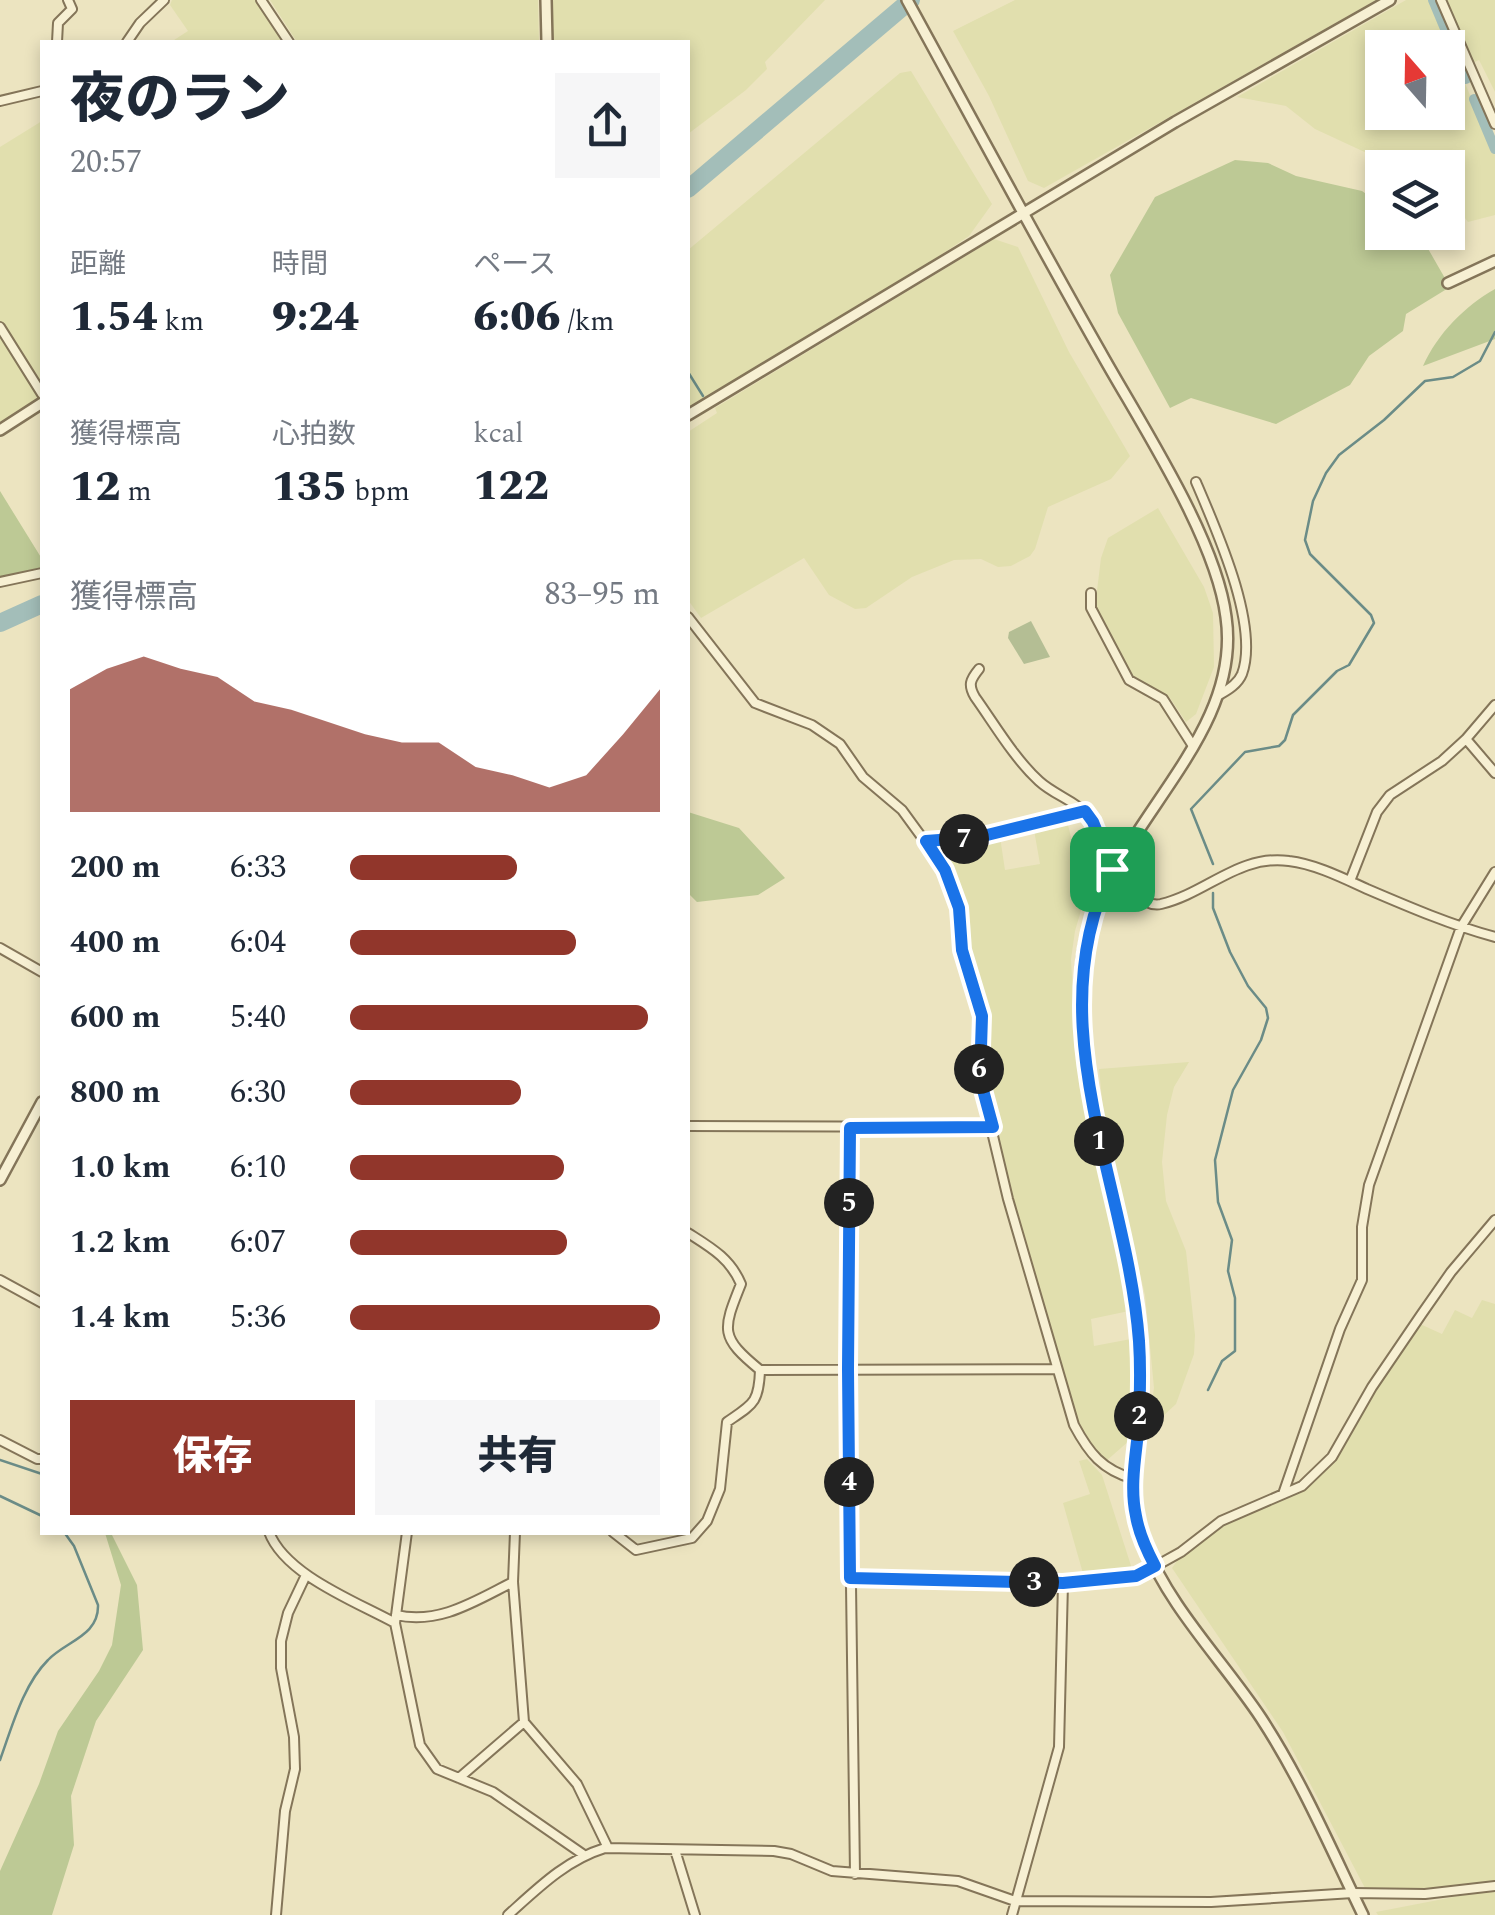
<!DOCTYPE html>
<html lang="ja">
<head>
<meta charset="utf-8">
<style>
	body { margin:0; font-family:Spectral,"Noto Sans JP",serif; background:#f6f6f7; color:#1f2937; height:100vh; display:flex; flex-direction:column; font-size:38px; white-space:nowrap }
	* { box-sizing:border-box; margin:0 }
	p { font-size:32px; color:#747a83 }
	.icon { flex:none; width:55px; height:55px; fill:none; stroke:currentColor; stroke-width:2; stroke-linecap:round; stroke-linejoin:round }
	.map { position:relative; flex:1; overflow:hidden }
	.drawer { position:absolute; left:40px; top:40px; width:650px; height:1495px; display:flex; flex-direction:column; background:#fff; border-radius:0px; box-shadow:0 5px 15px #0003 }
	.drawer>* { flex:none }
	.needle { width:65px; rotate:340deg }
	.fabs { position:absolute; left:1365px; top:30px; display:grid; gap:20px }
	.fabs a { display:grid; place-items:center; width:100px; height:100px; border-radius:0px; background:#fff; box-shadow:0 5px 15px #0003; font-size:50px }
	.pin { position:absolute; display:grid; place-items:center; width:85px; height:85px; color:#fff; margin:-42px; border-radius:20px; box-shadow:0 5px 15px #0006 }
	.km { position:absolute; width:50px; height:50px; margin:-25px; border-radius:50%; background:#222; color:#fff; font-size:28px; line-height:50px; text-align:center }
	.round { display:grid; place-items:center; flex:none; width:105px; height:105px; border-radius:0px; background:#f6f6f7 }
	.summary { display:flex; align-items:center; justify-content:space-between; height:170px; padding:0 30px }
	h1 { font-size:55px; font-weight:800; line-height:75px }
	.metrics { display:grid; grid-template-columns:repeat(3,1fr); gap:15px; height:170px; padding:10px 30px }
	.metrics div { display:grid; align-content:center }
	.metrics b { font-size:42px; font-weight:800 }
	.metrics small { font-size:28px; font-weight:400 }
	.metrics p { font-size:28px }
	.chart { height:280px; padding:20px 30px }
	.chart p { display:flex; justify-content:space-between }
	.chart svg { width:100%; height:180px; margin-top:10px; fill:#91362b; opacity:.7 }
	.primary-button { display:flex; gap:20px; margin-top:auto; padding:20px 30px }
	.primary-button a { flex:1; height:115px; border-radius:0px; background:#91362b; color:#fff; font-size:40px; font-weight:800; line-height:115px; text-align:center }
	.primary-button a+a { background:#f6f6f7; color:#1f2937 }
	ul { padding:0 30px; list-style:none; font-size:32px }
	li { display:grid; grid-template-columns:160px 120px 1fr; align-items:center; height:75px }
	li i { height:25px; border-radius:12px; background:#91362b }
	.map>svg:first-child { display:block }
</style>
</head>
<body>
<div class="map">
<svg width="1495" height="1915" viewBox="0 0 1495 1915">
	<rect width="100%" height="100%" fill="#ece4c0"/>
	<!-- farmland -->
	<path fill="#e1dfae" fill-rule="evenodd" d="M172 0H255L283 42H171L188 31 170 5Z
		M270 0H538L539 42H297Z
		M552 0H825L765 62 767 69 746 90 688 134V42H551Z
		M1015 0H1376L1044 188 1028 181 989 96 953 31Z
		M1406 0H1495V92L1479 60 1459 69 1495 155V215L1468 222 1448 196V168L1397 167 1315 129 1286 106 1237 97ZM1382 48H1448V112H1382Z
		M911 71 992 204 969 236 894 286 688 408V250L900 73Z
		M42 121V395L0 422V147Z
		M994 239 1018 247 1069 352 1130 456 1111 479 1048 507 1035 549 1030 556 1011 566 998 567 981 559 954 560 912 577 866 608 855 609 829 595 804 558 701 618 688 600V432L717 413 715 408Z
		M1158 508 1204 587 1213 613 1214 667 1196 714 1186 722 1170 698 1130 678 1095 607 1101 558 1108 538Z
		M1067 821 1074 849 1089 844 1095 863 1075 931 1071 959 1074 1014 1091 1125 1129 1311 1091 1319 1094 1346 1131 1339 1134 1378 1130 1440 1105 1462 1080 1428 1015 1212 985 1084 987 1018 970 968 962 902 936 844 1000 837 1005 870 1040 864 1034 830Z
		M1189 1062 1174 1087 1167 1115 1162 1162 1166 1201 1186 1251 1195 1335 1194 1354 1176 1404 1148 1430 1154 1388 1145 1295 1104 1120 1099 1069Z
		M1482 1300 1495 1304V1881L1416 1890 1365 1888 1283 1732 1172 1568 1177 1561 1217 1528 1302 1491 1323 1473 1343 1448 1372 1395 1420 1324 1442 1334 1455 1310 1472 1318Z
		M1087 1459 1102 1475 1133 1572 1084 1577 1063 1503 1090 1494 1079 1461Z
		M1495 1889V1915H1378L1376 1912Z"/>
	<!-- green -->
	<path fill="#bdc995" d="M1235 160 1268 163 1296 176 1362 191 1382 205V232L1419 233 1450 287 1406 314 1403 331 1369 356 1350 385 1276 424 1191 398 1170 408 1118 313 1110 275 1155 197Z
		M1495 289V339L1423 366C1438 333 1465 306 1495 289Z
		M0 491 42 559V573L0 582Z
		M688 812 739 828 785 878 758 895 697 902 688 893Z
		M105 1533H111L137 1585 143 1650 96 1721 71 1796 74 1845 52 1915H0V1871L39 1784 58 1731 99 1671 112 1645 121 1585Z"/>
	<!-- cemetery -->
	<path fill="#b4be94" d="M1031 621 1050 657 1024 664 1008 638 1009 632Z"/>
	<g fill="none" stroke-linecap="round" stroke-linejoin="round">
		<!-- stream -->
		<path stroke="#6b8c87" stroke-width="2.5" d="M688 372 703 396
			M1213 864 1191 809 1245 752 1279 746 1285 740 1293 715 1337 671 1349 665 1374 623 1371 615 1310 554 1305 540 1313 501 1326 473 1339 455 1384 420 1425 381 1453 377 1480 361 1495 332
			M1208 1390 1222 1361 1235 1351V1298L1228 1271 1232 1240 1218 1202 1215 1160 1233 1090 1261 1040 1268 1018 1266 1008 1248 986 1230 952 1213 908V893
			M0 1460 42 1474
			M0 1496 42 1516
			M0 1760C12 1727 23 1685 48 1660 66 1641 99 1636 98 1605L74 1546 64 1532"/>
		<!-- canal -->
		<path stroke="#a3beb9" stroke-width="10" d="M1433 0 1466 79
			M1474 99 1495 149"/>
		<!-- river -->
		<path stroke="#a3beb9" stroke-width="18" d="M688 189 911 0
			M0 623 42 604"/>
		<!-- minor casing -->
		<g stroke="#847559" stroke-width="12">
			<path id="minor" d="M261 0 289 42
				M1441 0 1495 124
				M57 42 58 23 72 9 68 0
				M127 42 140 23 164 0
				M0 101 42 91
				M0 327 42 394
				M1196 482C1215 527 1260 625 1242 674 1238 684 1228 690 1219 695
				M0 582 42 573
				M1091 593V608L1129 680 1163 699 1193 746
				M688 617 755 703 812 725 840 744 863 777 902 810 945 869 959 908 962 950 982 1016 979 1067 983 1094 1008 1199 1074 1425C1089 1453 1102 1470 1134 1479
				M979 669C970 680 968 685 975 697 995 725 1014 758 1039 781 1054 795 1076 801 1089 816 1100 829 1103 849 1110 865 1117 880 1142 908 1161 904 1207 893 1239 854 1289 861 1315 864 1343 878 1367 889 1409 907 1451 925 1495 937
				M1466 739 1495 705
				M926 841 979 837 1085 811
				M1350 881 1377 812 1390 795 1442 761 1466 739 1495 773
				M0 948 42 972
				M688 1126 993 1127
				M850 1128 848 1369 855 1874
				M688 1233C710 1247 730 1258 741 1284 722 1331 720 1337 760 1370L1056 1369
				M0 1280 42 1303
				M0 1440 37 1459H42
				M1283 1494 1340 1329 1362 1280V1227L1369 1185 1461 927 1495 872
				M269 1532C285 1575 357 1602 395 1623
				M407 1532 395 1623 420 1745 437 1769 493 1792 584 1855
				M515 1532 513 1582 524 1722 577 1784 608 1848
				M613 1532 636 1550 692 1538 707 1521 720 1489 727 1422C753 1404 759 1403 760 1370
				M851 1578 1063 1583 1136 1577 1181 1552 1221 1521 1302 1486 1332 1457 1372 1387 1421 1315 1451 1272 1495 1220
				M396 1615C439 1625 475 1601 513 1582
				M459 1778 524 1722
				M675 1850 695 1915
				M276 1915 285 1811 295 1769 294 1737 281 1668V1641L288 1613 306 1575
				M508 1915C538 1888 566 1860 605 1848L774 1851 791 1854 832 1871 958 1881 1015 1901 1211 1902 1353 1893 1425 1894 1495 1886
				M1012 1915 1059 1747 1063 1583"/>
		</g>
		<!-- tertiary casing -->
		<g stroke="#847559" stroke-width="14">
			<path id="tertiary" d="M546 0 547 42
				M907 0C971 117 1034 235 1100 351 1140 423 1216 537 1226 617 1244 740 1106 828 1084 949 1077 987 1082 1026 1087 1065 1092 1096 1096 1127 1102 1158 1117 1227 1138 1295 1140 1365 1142 1424 1122 1487 1144 1543 1169 1607 1223 1661 1261 1718 1301 1779 1331 1849 1363 1915
				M1448 283 1495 261
				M688 415 1175 122 1390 0
				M0 430 42 403
				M0 1180 42 1102"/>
		</g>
		<!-- minor -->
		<use href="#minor" stroke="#f7f0d3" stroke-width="8"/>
		<!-- tertiary -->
		<use href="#tertiary" stroke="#f7f0d3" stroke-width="9"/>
	</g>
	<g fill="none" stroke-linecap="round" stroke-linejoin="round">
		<!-- route casing -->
		<g stroke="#fff" stroke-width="20">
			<path id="route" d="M1085 811 1093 822 1112 869C1036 1023 1127 1183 1139 1341 1141 1371 1140 1402 1138 1433 1135 1460 1130 1489 1136 1516 1139 1534 1147 1551 1155 1566L1136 1576 1063 1583 850 1578 848 1369 850 1128 993 1127 980 1079 982 1016 962 950 959 908 945 870 926 841 979 837Z"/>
		</g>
		<!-- route -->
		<use href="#route" stroke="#1a73e8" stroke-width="12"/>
	</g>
</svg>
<div class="fabs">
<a><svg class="needle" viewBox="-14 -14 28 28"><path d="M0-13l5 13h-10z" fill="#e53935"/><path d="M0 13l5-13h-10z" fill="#747a83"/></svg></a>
<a><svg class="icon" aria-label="layers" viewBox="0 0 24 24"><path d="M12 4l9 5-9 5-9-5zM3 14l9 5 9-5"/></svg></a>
</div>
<div class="pin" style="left:1112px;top:869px;background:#1e9e55"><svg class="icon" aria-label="arrive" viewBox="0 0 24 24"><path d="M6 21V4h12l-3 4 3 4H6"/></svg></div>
<b class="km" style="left:1099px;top:1141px">1</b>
<b class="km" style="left:1139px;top:1416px">2</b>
<b class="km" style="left:1034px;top:1582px">3</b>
<b class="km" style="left:849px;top:1482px">4</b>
<b class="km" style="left:849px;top:1203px">5</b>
<b class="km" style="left:979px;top:1069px">6</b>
<b class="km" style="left:964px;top:839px">7</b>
<section class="drawer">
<div class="summary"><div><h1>夜のラン</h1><p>20:57</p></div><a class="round"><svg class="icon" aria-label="share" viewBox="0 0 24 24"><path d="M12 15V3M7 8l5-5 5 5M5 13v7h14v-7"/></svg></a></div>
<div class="metrics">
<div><p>距離</p><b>1.54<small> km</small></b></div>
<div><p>時間</p><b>9:24</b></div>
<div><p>ペース</p><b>6:06<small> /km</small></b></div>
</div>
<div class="metrics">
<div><p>獲得標高</p><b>12<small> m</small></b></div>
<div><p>心拍数</p><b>135<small> bpm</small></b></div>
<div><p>kcal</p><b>122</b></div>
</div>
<div class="chart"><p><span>獲得標高</span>83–95 m</p>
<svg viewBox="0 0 160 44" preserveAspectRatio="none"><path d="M0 44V14L10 9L20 6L30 9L40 11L50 17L60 19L70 22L80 25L90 27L100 27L110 33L120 35L130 38L140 35L150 25L160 14V44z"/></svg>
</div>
<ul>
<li><b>200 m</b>6:33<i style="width:54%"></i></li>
<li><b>400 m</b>6:04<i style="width:73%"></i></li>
<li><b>600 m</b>5:40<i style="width:96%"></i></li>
<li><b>800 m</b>6:30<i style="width:55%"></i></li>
<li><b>1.0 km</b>6:10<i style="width:69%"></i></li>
<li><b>1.2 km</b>6:07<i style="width:70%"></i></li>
<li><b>1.4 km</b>5:36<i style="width:100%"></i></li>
</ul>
<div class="primary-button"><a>保存</a><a>共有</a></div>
</section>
</div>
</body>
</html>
